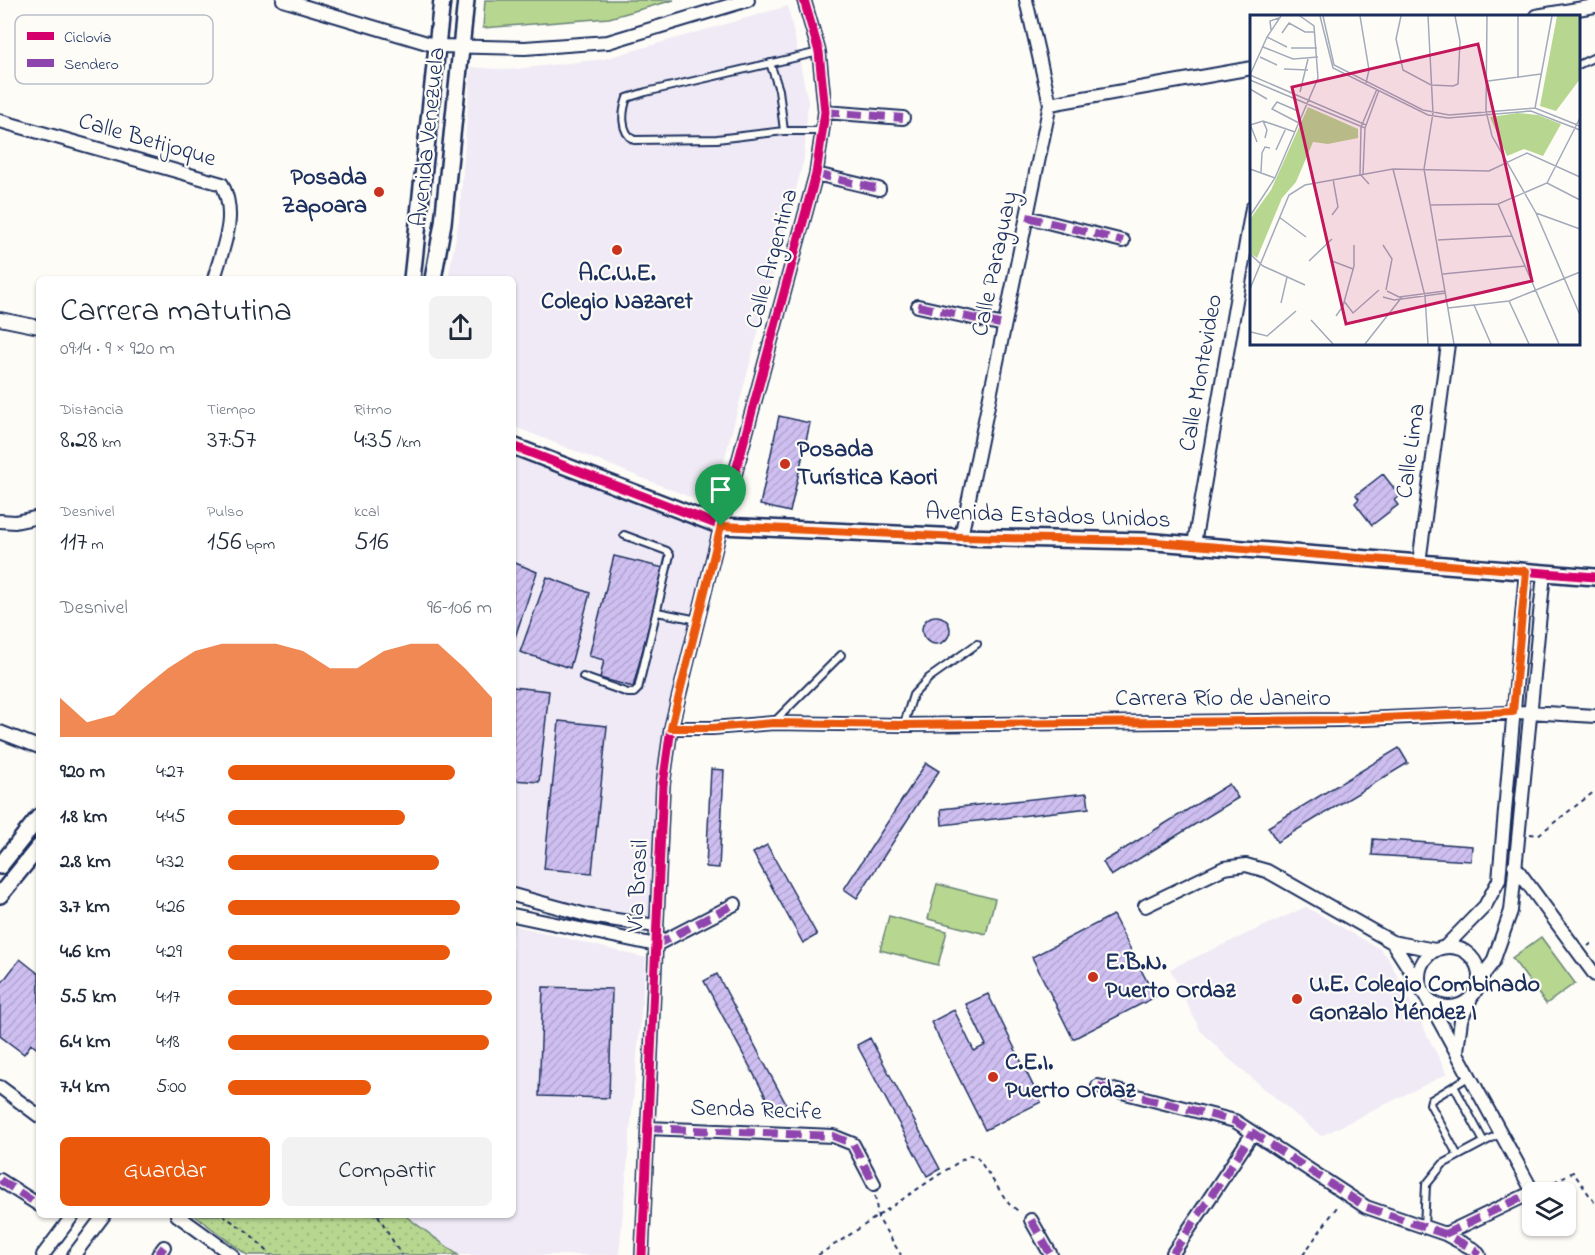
<!DOCTYPE html>
<html lang="es">
<head>
<meta charset="utf-8">
<style>
	body { margin:0; font-family:"Indie Flower",sans-serif; background:#f2f2f3; color:#1f2937; height:100vh; display:flex; flex-direction:column; font-size:22px; white-space:nowrap }
	* { box-sizing:border-box; margin:0 }
	p { font-size:20px; color:#747a83 }
	.icon { flex:none; width:33px; height:33px; fill:none; stroke:currentColor; stroke-width:2; stroke-linecap:round; stroke-linejoin:round }
	.map { position:relative; flex:1; overflow:hidden }
	.sheet { position:absolute; left:36px; top:276px; width:480px; height:942px; display:flex; flex-direction:column; background:#fff; border-radius:9px; box-shadow:0 2px 4px #0004 }
	.sheet>* { flex:none }
	.controls { position:absolute; left:1522px; top:1182px; display:grid; gap:12px }
	.controls a { display:grid; place-items:center; width:54px; height:54px; border-radius:9px; background:#fff; box-shadow:0 2px 4px #0004; font-size:30px }
	.pin { position:absolute; display:grid; place-items:center; width:51px; height:51px; color:#fff; margin:-62px -26px; border-radius:50% 50% 50% 0; rotate:-45deg; box-shadow:0 0 6px #0007 }
	.pin .icon { rotate:45deg }
	.round { display:grid; place-items:center; flex:none; width:63px; height:63px; border-radius:9px; background:#f2f2f3 }
	.headline { display:flex; align-items:center; justify-content:space-between; height:102px; padding:0 24px }
	h1 { font-size:33px; font-weight:600; line-height:45px }
	.figures { display:grid; grid-template-columns:repeat(3,1fr); gap:9px; height:102px; padding:6px 24px }
	.figures div { display:grid; align-content:center }
	.figures b { font-size:26px; font-weight:600 }
	.figures small { font-size:16px; font-weight:400 }
	.figures p { font-size:16px }
	.chart { height:168px; padding:12px 24px }
	.chart p { display:flex; justify-content:space-between }
	.chart svg { width:100%; height:108px; margin-top:6px; fill:#ea580c; opacity:.7 }
	.action { display:flex; gap:12px; margin-top:auto; padding:12px 24px }
	.action a { flex:1; height:69px; border-radius:9px; background:#ea580c; color:#fff; font-size:24px; font-weight:600; line-height:69px; text-align:center }
	.action a+a { background:#f2f2f3; color:#1f2937 }
	ul { padding:0 24px; list-style:none; font-size:20px }
	li { display:grid; grid-template-columns:96px 72px 1fr; align-items:center; height:45px }
	li i { height:15px; border-radius:8px; background:#ea580c }
	.map>svg:first-child { display:block }
</style>
</head>
<body>
<div class="map">
<svg width="1595" height="1255" viewBox="0 0 1595 1255">
	<defs>
		<pattern id="park-dots" width="8" height="8" patternUnits="userSpaceOnUse" patternTransform="scale(1.5)"><rect width="8" height="8" fill="#b7d790"/><path d="M2 2h.1M6 6h.1" fill="none" stroke="#9db97f" stroke-width="1.8" stroke-linecap="round"/></pattern>
		<pattern id="building-hatch" width="6" height="6" patternUnits="userSpaceOnUse" patternTransform="scale(1.5)"><rect width="6" height="6" fill="#cebff0"/><path d="M-1 1l2-2M0 6l6-6M5 7l2-2" fill="none" stroke="#b0a4d0"/></pattern>
	</defs>
	<rect width="100%" height="100%" fill="#fdfcf7"/>
	<filter id="ink" filterUnits="userSpaceOnUse"><feTurbulence type="fractalNoise" baseFrequency=".0167" numOctaves="2"/><feDisplacementMap in="SourceGraphic" scale="12" xChannelSelector="R" yChannelSelector="G"/><feConvolveMatrix kernelMatrix="1 2 1 2 8 2 1 2 1" color-interpolation-filters="sRGB"/></filter>
	<g filter="url(#ink)">
		<!-- built -->
		<path fill="#efeaf5" d="M788 6 808 102 804 159 712 506 513 426V279H448L459 220 471 67 509 70 604 59Z
			M513 446 721 526 671 728 656 926 513 895Z
			M1306 907 1380 949 1387 956 1447 1074 1321 1136 1228 1058 1200 1030 1170 969Z
			M513 925 646 958 619 1255H458L404 1215H513Z"/>
		<!-- park -->
		<path fill="url(#park-dots)" stroke="#698377" stroke-width="1.5" d="M194 1215H404L458 1255H247Z"/>
		<!-- garden -->
		<path fill="#b7d790" stroke="#698377" stroke-width="1.5" d="M485 0H674L609 18 483 28Z
			M937 884 995 899 986 934 928 919Z
			M889 916 947 931 938 965 880 950Z
			M1541 937 1575 983 1546 1004 1512 958Z"/>
		<!-- building -->
		<path fill="url(#building-hatch)" stroke="#1b2f5e" stroke-width="1.5" d="M779 416 810 423 790 512 760 505Z
			M1383 474 1400 496 1394 500 1398 505 1372 525 1355 503 1359 499 1356 495Z
			M614 556 664 568 633 687 600 678 604 660 589 656Z
			M513 562 537 572 513 643Z
			M547 577 590 593 570 668 520 652Z
			M922 630a14 14 0 1 1 28 0a14 14 0 1 1-28 0Z
			M513 687 549 691 539 782 513 780Z
			M559 721 607 726 592 873 544 869Z
			M1399 748 1408 763 1277 842 1268 827Z
			M926 763 939 771 857 898 844 889Z
			M711 769 724 770 719 868 706 867Z
			M1229 784 1238 798 1111 876 1103 862Z
			M1087 793 1089 808 942 825 941 809Z
			M1373 839 1472 846 1471 861 1372 855Z
			M767 845 817 935 803 943 753 853Z
			M1113 915 1155 997 1073 1039 1032 957Z
			M20 959 39 974V1050L31 1044 24 1054 0 1036V985Z
			M717 974 787 1106 774 1112 704 981Z
			M543 987 612 989 609 1098 539 1096Z
			M988 994 1041 1102 985 1130 931 1022 954 1010 974 1051 986 1045 966 1004Z
			M870 1038 940 1169 927 1176 857 1045Z"/>
		<g fill="none" stroke-linecap="round" stroke-linejoin="round">
			<!-- service casing -->
			<g stroke="#1b2f5e" stroke-width="10">
				<path id="service" d="M819 52 646 92 627 98C622 112 620 132 634 140L717 139 784 131H822
					M770 63 779 90 784 131
					M1578 65 1595 57
					M657 612 698 620
					M583 677 628 693H634L638 689 670 555 667 551 624 535
					M774 722 841 655
					M904 724 913 695 929 678 977 644
					M1454 1086 1484 1142
					M1458 1156 1430 1104 1431 1100 1470 1076
					M1424 1227 1426 1185 1443 1164 1501 1133"/>
			</g>
			<!-- minor casing -->
			<g stroke="#1b2f5e" stroke-width="16">
				<path id="minor" d="M283 0 437 46 525 48 608 42 748 0
					M1536 16 1595 6
					M1050 104 1252 68
					M825 112 903 118
					M0 121 222 184C238 217 223 246 214 279
					M816 174 879 189
					M1027 217 1123 241
					M918 306 1004 325
					M0 319 39 327
					M0 521 15 522 39 517
					M961 537 1050 104 1026 0
					M1194 544 1252 208
					M1419 563 1448 344
					M671 728H712L774 723 904 725 1339 720 1529 712 1595 716
					M0 732 39 747
					M1514 865 1595 975
					M513 895 590 916 656 926
					M1145 906 1224 868 1246 865 1267 871 1392 942 1435 950
					M513 915 656 945 735 904
					M1392 942 1419 984
					M1445 947 1485 906 1499 880 1526 571
					M1419 977a30 30 0 1 1 60 0a30 30 0 1 1-60 0Z
					M1479 980 1493 962 1511 911 1544 573
					M1424 993 1533 1192 1445 1234
					M1457 1051 1461 1020 1471 998
					M1098 1086 1235 1121 1366 1207 1445 1234 1475 1250 1479 1255
					M0 1087 39 1116
					M648 1128 833 1136 853 1144 874 1184
					M0 1180 39 1205
					M177 1215 232 1255
					M1031 1220 1051 1255
					M1173 1253 1253 1133
					M43 1255 73 1215
					M74 1255 104 1215
					M158 1255 164 1247
					M642 1255 663 785 671 728 721 526 816 174 825 112 819 52 804 0"/>
			</g>
			<!-- tertiary casing -->
			<g stroke="#1b2f5e" stroke-width="20">
				<path id="tertiary" d="M412 279 442 0
					M433 279 443 223 466 0
					M513 446 721 526 961 537 1143 541 1595 577
					M0 866 39 817
					M0 895 39 847"/>
			</g>
			<!-- path -->
			<path stroke="#1b2f5e" stroke-width="2" stroke-dasharray="4.5 4.5" stroke-linecap="butt" d="M1530 834 1538 835 1595 791
				M1588 946 1595 941
				M1546 1186 1573 1172 1595 1203
				M875 1196 878 1218 901 1255
				M222 1215 248 1232 271 1255
				M378 1215 401 1255
				M818 1255C870 1223 918 1187 970 1155L977 1157 1009 1204 1021 1213
				M1303 1255 1339 1204"/>
			<!-- service -->
			<use href="#service" stroke="#fdfcf7" stroke-width="6"/>
			<!-- minor -->
			<use href="#minor" stroke="#fdfcf7" stroke-width="12"/>
			<!-- tertiary -->
			<use href="#tertiary" stroke="#fdfcf7" stroke-width="15"/>
			<!-- quiet -->
			<path stroke="#8e44ad" stroke-width="8" stroke-dasharray="15 8" stroke-linecap="butt" d="M825 112 903 118
				M816 174 879 189
				M1027 217 1123 241
				M918 306 1004 325
				M656 945 735 904
				M1098 1086 1235 1121 1366 1207 1445 1234 1475 1250 1479 1255
				M648 1128 833 1136 853 1144 874 1184
				M0 1180 39 1205
				M1031 1220 1051 1255
				M1445 1234 1533 1192
				M1173 1253 1253 1133
				M158 1255 164 1247"/>
			<!-- cycleway casing -->
			<g stroke="#fdfcf7" stroke-width="13">
				<path id="cycleway" d="M513 446 721 526 961 537 1143 541 1595 577
					M642 1255 663 785 671 728 721 526 816 174 825 112 819 52 804 0"/>
			</g>
			<!-- cycleway -->
			<use href="#cycleway" stroke="#d6006c" stroke-width="9"/>
		</g>
	</g>
	<g fill="none" stroke-linecap="round" stroke-linejoin="round" filter="url(#ink)">
		<!-- route casing -->
		<g stroke="#fff" stroke-width="12">
			<path id="route" d="M721 526 961 537 1143 541 1526 571 1513 712 1339 720 904 725 774 723 712 728H671Z"/>
		</g>
		<!-- route -->
		<use href="#route" stroke="#ea580c" stroke-width="8"/>
	</g>
	<!-- markers -->
	<g fill="#c8321e" stroke="#fdfcf7" stroke-width="2">
		<circle cx="379" cy="192" r="6"/>
		<circle cx="617" cy="250" r="6"/>
		<circle cx="785" cy="464" r="6"/>
		<circle cx="1093" cy="977" r="6"/>
		<circle cx="1297" cy="999" r="6"/>
		<circle cx="993" cy="1077" r="6"/>
	</g>
	<g text-anchor="middle" dominant-baseline="central" stroke-width="4.5" stroke-linejoin="round" paint-order="stroke">
		<!-- street labels -->
		<g font-size="24" fill="#1b2f5e" stroke="#fdfcf7">
			<text transform="translate(429 137) rotate(-84)">Avenida Venezuela</text>
			<text transform="translate(147 141) rotate(16)">Calle Betijoque</text>
			<text transform="translate(773 259) rotate(-75)">Calle Argentina</text>
			<text transform="translate(996 264) rotate(-78)">Calle Paraguay</text>
			<text transform="translate(1202 373) rotate(-80)">Calle Montevideo</text>
			<text transform="translate(1412 451) rotate(-82)">Calle Lima</text>
			<text transform="translate(1048 517) rotate(2)">Avenida Estados Unidos</text>
			<text x="1223" y="699">Carrera Río de Janeiro</text>
			<text transform="translate(639 886) rotate(-87)">Vía Brasil</text>
			<text transform="translate(756 1111) rotate(2)">Senda Recife</text>
		</g>
		<!-- poi labels -->
		<g font-size="24" font-weight="bold" fill="#1b2f5e" stroke="#fdfcf7" text-anchor="start">
			<text x="367" y="178" text-anchor="end">Posada<tspan x="367" dy="28">Zapoara</tspan></text>
			<text x="617" y="274" text-anchor="middle">A.C.U.E.<tspan x="617" dy="28">Colegio Nazaret</tspan></text>
			<text x="797" y="450">Posada<tspan x="797" dy="28">Turística Kaori</tspan></text>
			<text x="1105" y="963">E.B.N.<tspan x="1105" dy="28">Puerto Ordaz</tspan></text>
			<text x="1309" y="985">U.E. Colegio Combinado<tspan x="1309" dy="28">Gonzalo Méndez I</tspan></text>
			<text x="1005" y="1063">C.E.I.<tspan x="1005" dy="28">Puerto Ordaz</tspan></text>
		</g>
	</g>
	<!-- overview -->
	<g transform="translate(1250 15)">
		<rect width="330" height="330" fill="#fdfcf7"/>
		<path d="M307 1H330V64L306 96 290 91ZM58 92 108 114V123L78 129 63 127 46 167 32 183 7 243 0 238V204L21 175Z" fill="#b7d790"/>
		<path d="M268 98 288 100 311 109 293 141 274 134 257 141 240 102Z" fill="#b7d790"/>
		<path fill="none" stroke="#a3aaba" stroke-width="1.5" d="M70 1 83 53 178 100 198 103 281 96 330 115M73 1 84 50 173 95 199 100 285 93 330 111M110 1 119 55 116 68M151 1 146 24 153 55 181 70 203 71 208 69 210 26 205 1M178 1 183 98 174 154 204 329M237 1 236 96 242 121 286 198 330 300M268 1V63M21 15 20 6 29 3M32 18 39 8 55 17H64M17 22 37 32M13 32 43 44 68 42M41 33H67M10 42 27 50M34 54 58 55M0 60 116 110M0 60 17 22 31 1M0 65 115 113M238 66 291 59M0 74 17 84M50 77 58 44M285 93 302 1M48 96 27 87 22 94 49 108M13 106 17 115 15 123M0 109 7 127M0 110 13 106 45 117M26 135 36 113M0 154 25 163M143 154 175 281 178 329M11 157 12 138 15 132 20 133M113 159 115 113 129 75M297 168 330 185M119 169 110 159 111 112 127 74M248 189 309 329M181 190 248 189 297 168 330 103M286 198 330 214M82 200 88 192 83 164M0 201 25 163 68 63 64 11 50 1M29 202 56 222M188 225 262 221M133 230 142 244 136 275M0 239 13 251 55 270M59 246 82 224M82 246 103 254M193 259 275 251M0 274 39 180 55 170 143 154 239 156 277 138 330 162M137 276 149 282 195 276M133 282 144 285 196 278M94 286 103 298 129 275M259 286 279 329M31 288 37 262M224 290 241 329M198 293 259 286 330 257M86 301 93 291 104 251V230M61 305 83 329M1 317 17 321 46 296M115 329 152 282"/>
		<path fill="#c2185b" fill-opacity="0.15" stroke="#c2185b" stroke-width="3" d="M228 29 282 266 96 309 42 72Z"/>
		<rect width="330" height="330" fill="none" stroke="#1b2f5e" stroke-width="3"/>
	</g>
	<!-- legend -->
	<rect x="15" y="15" width="198" height="69" rx="9" fill="#fdfcf7" stroke="#b9bec9" stroke-width="1.5"/>
	<rect x="27" y="32" width="27" height="8" fill="#d6006c"/>
	<rect x="27" y="59" width="27" height="8" fill="#8e44ad"/>
	<g font-size="16" fill="#1b2f5e">
		<text x="64" y="42">Ciclovía</text>
		<text x="64" y="69">Sendero</text>
	</g>
</svg>
<div class="controls">
<a><svg class="icon" aria-label="layers" viewBox="0 0 24 24"><path d="M12 4l9 5-9 5-9-5zM3 14l9 5 9-5"/></svg></a>
</div>
<div class="pin" style="left:721px;top:526px;background:#1e9e55"><svg class="icon" aria-label="arrive" viewBox="0 0 24 24"><path d="M6 21V4h12l-3 4 3 4H6"/></svg></div>
<section class="sheet">
<div class="headline"><div><h1>Carrera matutina</h1><p>09:14 · 9 × 920 m</p></div><a class="round"><svg class="icon" aria-label="share" viewBox="0 0 24 24"><path d="M12 15V3M7 8l5-5 5 5M5 13v7h14v-7"/></svg></a></div>
<div class="figures">
<div><p>Distancia</p><b>8.28<small> km</small></b></div>
<div><p>Tiempo</p><b>37:57</b></div>
<div><p>Ritmo</p><b>4:35<small> /km</small></b></div>
</div>
<div class="figures">
<div><p>Desnivel</p><b>117<small> m</small></b></div>
<div><p>Pulso</p><b>156<small> bpm</small></b></div>
<div><p>kcal</p><b>516</b></div>
</div>
<div class="chart"><p><span>Desnivel</span>96–106 m</p>
<svg viewBox="0 0 160 44" preserveAspectRatio="none"><path d="M0 44V28L10 38L20 35L30 25L40 16L50 9L60 6L70 6L80 6L90 9L100 16L110 16L120 9L130 6L140 6L150 16L160 28V44z"/></svg>
</div>
<ul>
<li><b>920 m</b>4:27<i style="width:86%"></i></li>
<li><b>1.8 km</b>4:45<i style="width:67%"></i></li>
<li><b>2.8 km</b>4:32<i style="width:80%"></i></li>
<li><b>3.7 km</b>4:26<i style="width:88%"></i></li>
<li><b>4.6 km</b>4:29<i style="width:84%"></i></li>
<li><b>5.5 km</b>4:17<i style="width:100%"></i></li>
<li><b>6.4 km</b>4:18<i style="width:99%"></i></li>
<li><b>7.4 km</b>5:00<i style="width:54%"></i></li>
</ul>
<div class="action"><a>Guardar</a><a>Compartir</a></div>
</section>
</div>
</body>
</html>
